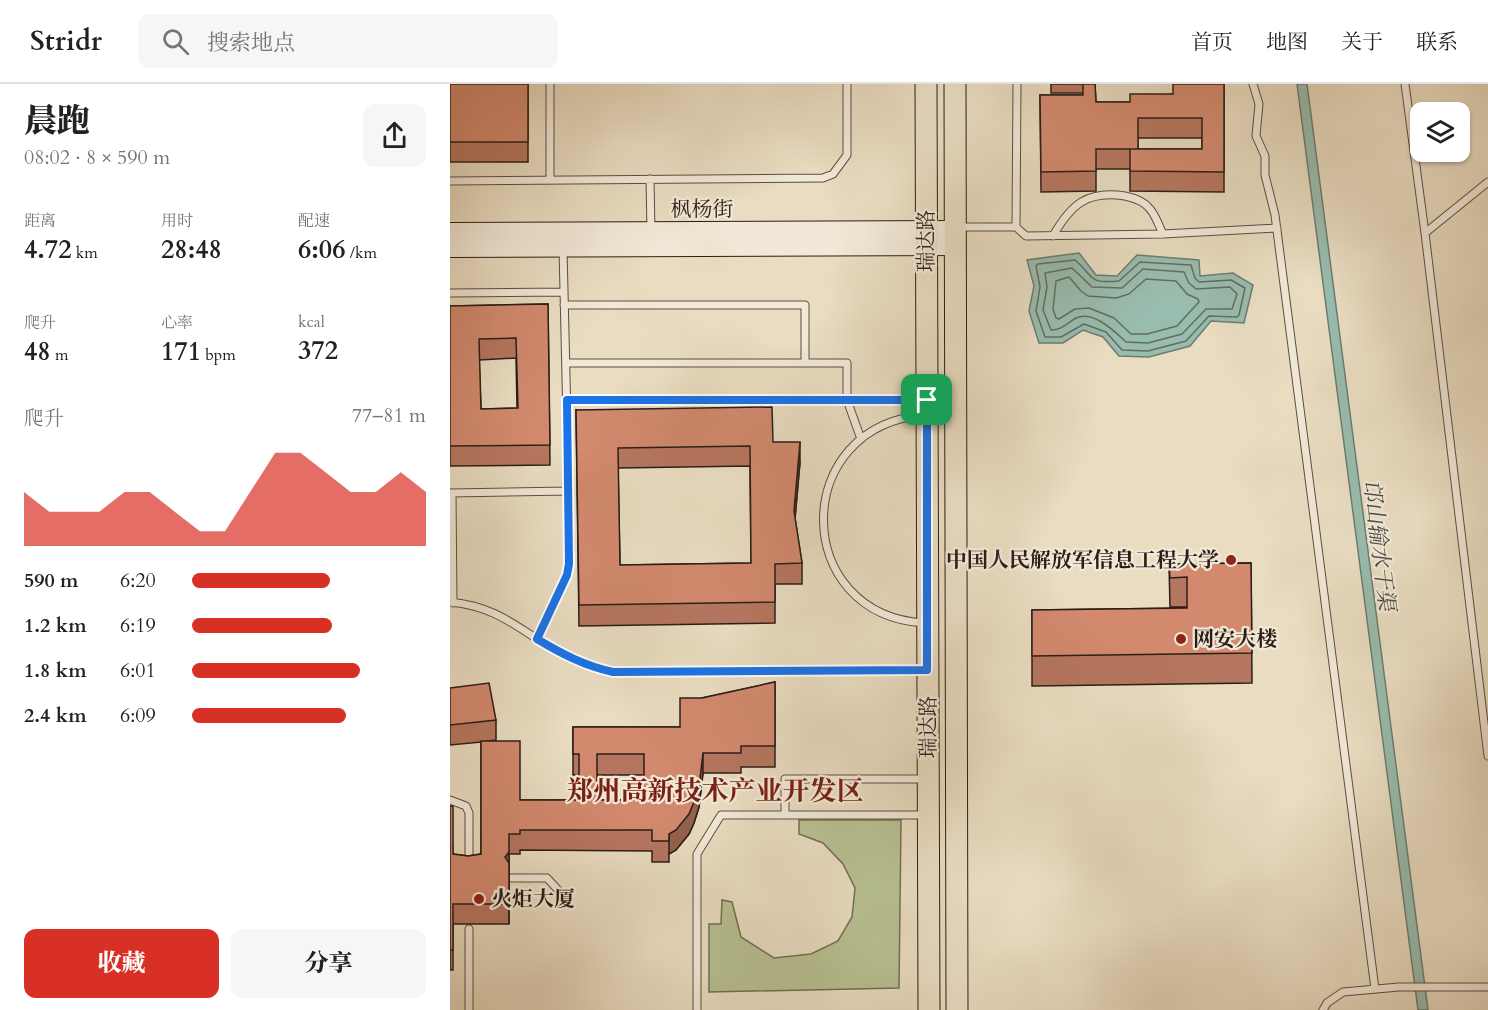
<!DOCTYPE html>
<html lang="zh">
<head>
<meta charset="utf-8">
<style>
	body { margin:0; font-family:Cardo,"Noto Serif SC",serif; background:#f6f6f6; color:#222; height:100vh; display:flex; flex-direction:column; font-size:22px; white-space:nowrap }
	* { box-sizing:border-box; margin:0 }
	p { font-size:20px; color:#767676 }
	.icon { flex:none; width:33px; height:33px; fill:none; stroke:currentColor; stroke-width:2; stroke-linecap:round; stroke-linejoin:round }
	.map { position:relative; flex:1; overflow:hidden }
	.panel { display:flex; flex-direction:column; background:#fff; width:450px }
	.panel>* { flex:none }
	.buttons { position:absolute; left:960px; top:18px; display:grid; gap:12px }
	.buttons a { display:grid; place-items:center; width:60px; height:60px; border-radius:12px; background:#fff; box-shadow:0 2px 4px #0004; font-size:30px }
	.pin { position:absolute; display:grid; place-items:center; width:51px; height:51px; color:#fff; margin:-26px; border-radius:12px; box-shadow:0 3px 9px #0006 }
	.round { display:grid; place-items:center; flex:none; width:63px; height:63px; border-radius:12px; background:#f6f6f6 }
	.head { display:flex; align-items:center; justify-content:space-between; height:102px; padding:0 24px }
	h1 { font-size:33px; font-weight:800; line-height:45px }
	.stats { display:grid; grid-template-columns:repeat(3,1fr); gap:9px; height:102px; padding:6px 24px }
	.stats div { display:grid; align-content:center }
	.stats b { font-size:26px; font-weight:800 }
	.stats small { font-size:16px; font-weight:400 }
	.stats p { font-size:16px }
	.chart { height:168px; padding:12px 24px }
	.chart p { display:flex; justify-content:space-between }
	.chart svg { width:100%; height:108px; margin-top:6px; fill:#d93025; opacity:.7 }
	.action { display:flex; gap:12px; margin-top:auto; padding:12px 24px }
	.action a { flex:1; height:69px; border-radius:12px; background:#d93025; color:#fff; font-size:24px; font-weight:800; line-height:69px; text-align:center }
	.action a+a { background:#f6f6f6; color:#222 }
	ul { padding:0 24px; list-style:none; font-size:20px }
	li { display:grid; grid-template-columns:96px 72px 1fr; align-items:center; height:45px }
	li i { height:15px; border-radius:8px; background:#d93025 }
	header { display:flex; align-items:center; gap:36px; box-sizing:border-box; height:84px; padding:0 30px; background:#fff; border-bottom:2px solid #e0e0e0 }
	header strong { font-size:28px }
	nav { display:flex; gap:33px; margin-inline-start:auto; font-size:21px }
	.search { width:420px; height:54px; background:#f6f6f6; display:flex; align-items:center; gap:15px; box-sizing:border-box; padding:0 21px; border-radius:12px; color:#767676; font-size:22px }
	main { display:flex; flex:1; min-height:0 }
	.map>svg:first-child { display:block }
</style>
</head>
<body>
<header>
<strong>Stridr</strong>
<div class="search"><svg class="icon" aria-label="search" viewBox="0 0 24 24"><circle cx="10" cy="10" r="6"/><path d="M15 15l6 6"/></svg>搜索地点</div>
<nav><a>首页</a><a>地图</a><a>关于</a><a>联系</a></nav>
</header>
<main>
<section class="panel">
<div class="head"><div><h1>晨跑</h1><p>08:02 · 8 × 590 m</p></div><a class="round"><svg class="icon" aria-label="share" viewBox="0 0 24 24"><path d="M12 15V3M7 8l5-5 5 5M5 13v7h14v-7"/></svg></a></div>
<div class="stats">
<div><p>距离</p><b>4.72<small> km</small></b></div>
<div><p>用时</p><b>28:48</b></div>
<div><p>配速</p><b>6:06<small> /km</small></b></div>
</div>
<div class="stats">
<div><p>爬升</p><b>48<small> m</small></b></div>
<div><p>心率</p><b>171<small> bpm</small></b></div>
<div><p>kcal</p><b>372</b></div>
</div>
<div class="chart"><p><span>爬升</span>77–81 m</p>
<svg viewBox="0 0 160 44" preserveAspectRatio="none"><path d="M0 44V22L10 30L20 30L30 30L40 22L50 22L60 30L70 38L80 38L90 22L100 6L110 6L120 14L130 22L140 22L150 14L160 22V44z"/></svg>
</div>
<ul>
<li><b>590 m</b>6:20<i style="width:59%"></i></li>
<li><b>1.2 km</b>6:19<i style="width:60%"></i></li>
<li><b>1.8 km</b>6:01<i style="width:72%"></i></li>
<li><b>2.4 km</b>6:09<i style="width:66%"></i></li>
</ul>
<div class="action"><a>收藏</a><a>分享</a></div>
</section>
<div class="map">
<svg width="1038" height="926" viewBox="0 0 1038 926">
	<rect width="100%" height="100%" fill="#e9dcc1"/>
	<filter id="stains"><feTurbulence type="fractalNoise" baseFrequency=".00333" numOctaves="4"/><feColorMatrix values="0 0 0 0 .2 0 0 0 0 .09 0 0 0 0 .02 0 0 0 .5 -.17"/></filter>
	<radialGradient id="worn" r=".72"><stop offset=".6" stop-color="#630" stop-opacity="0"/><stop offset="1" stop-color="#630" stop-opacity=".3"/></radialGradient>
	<!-- green -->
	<path fill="#b7c092" stroke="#716f54" stroke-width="1.5" d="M349 736H451L449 904 259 908V840H271L272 816 282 818 291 853 324 874 361 870 388 857 402 833 405 804 393 780 373 759 349 750Z"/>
	<!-- water -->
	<path fill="#98bcae" stroke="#6c7d72" stroke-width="1.5" d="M847 0H857L978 926H968Z
		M629 169 646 191 667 192 687 171 749 176 750 192 783 189 803 201 794 239 761 237 740 262 699 273 669 272 653 253 633 246 613 259H589L579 227 584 202 577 176Z"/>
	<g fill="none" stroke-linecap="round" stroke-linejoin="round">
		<!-- shore -->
		<path stroke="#626d62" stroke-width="1.5" d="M625 176C645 193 637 200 669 197L690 178 741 181 745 194 749 198 781 196 795 204 789 231 787 233 759 232 736 257 698 267 672 266 656 248 634 240 611 253H595L586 227 590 203 586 182 588 180Z
			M622 184 642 203 672 204 693 185 734 188 739 199 746 205 780 203 787 210 782 225H756L732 250 698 259 676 258C665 248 644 226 626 234 617 239 612 246 601 246L593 226 597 203 595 189Z
			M619 193 631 207 638 212 666 214 679 210 696 195 726 197 737 210 748 215 749 218 727 242 697 250H681L664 234 639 224 625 225 609 235 606 234 603 225 606 197Z"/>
		<!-- lane casing -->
		<g stroke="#5a4e42" stroke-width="9">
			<path id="lane" d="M803 0 809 20 806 52 815 72V91L825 131 925 905
				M955 0 975 149 1038 672
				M200 95 201 147
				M100 96V0
				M0 97 373 94 383 90 397 71V0
				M508 143H566L567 0
				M566 143 576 152 713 150 827 144
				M975 149 1038 98
				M603 152C621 120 638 106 675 112 685 114 694 117 700 125 706 132 709 142 713 150
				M0 209 114 208
				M114 221H355V279
				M116 279H397V316L411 355
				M117 317 474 316
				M0 409 118 407
				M2 409 3 519
				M0 518C50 523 69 546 110 569 126 579 144 584 163 588L476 586
				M475 539C340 532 339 340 476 331
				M87 555 117 491 120 465 113 164
				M0 716 16 722 19 729V780
				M335 731V695H477
				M61 794H97L109 807
				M19 845V926
				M247 926V770L271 731H474
				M873 926 877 919 893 908 949 903H1038"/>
		</g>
		<!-- secondary casing -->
		<g stroke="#2b1e17" stroke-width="20">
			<path id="secondary" d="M0 148 505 146
				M0 164 505 162"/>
		</g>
		<!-- primary casing -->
		<g stroke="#2b1e17" stroke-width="23">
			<path id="primary" d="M476 0 479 926
				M505 0 507 926"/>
		</g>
		<!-- lane -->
		<use href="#lane" stroke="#f1e8d7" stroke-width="7"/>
		<!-- secondary -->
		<use href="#secondary" stroke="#f1e8d7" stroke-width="18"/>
		<!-- primary -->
		<use href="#primary" stroke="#e9dcc1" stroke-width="21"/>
	</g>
	<!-- wall -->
	<path fill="#b5765f" stroke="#2b1e17" stroke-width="1.5" fill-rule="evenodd" d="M0 0H78V78H0Z
		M601 0H645L646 18H680L774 0V108L680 107V85H646V107L591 108 590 11H633V9H601ZM688 54H752V65H688Z
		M98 220 100 381 0 382V222ZM66 274 67 324 31 325 29 276Z
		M126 326 323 358 350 378 345 434 352 479V500H325V539L129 542ZM300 382 301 479 170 481 168 384Z
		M801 479 802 599 582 602V526L737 524V523H720L719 480Z
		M325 598V683H291V689H253L249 723 244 739 239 750 226 766 219 770V778H202V767L70 766V770H59V840H3V886H0V722L3 770 18 772 31 770V658L0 661V604L46 636V656L37 657 70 716H129V691H123V643H230L252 614ZM147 691H194V716H147Z"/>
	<!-- shaded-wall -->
	<path fill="#93604d" stroke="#2b1e17" stroke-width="1.5" d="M350 358V378L344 447V427Z
		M253 669V689L249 723 244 739 239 750 226 766 219 770V750Z
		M59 768V840V789L55 773Z"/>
	<!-- building -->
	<path fill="#d2896e" stroke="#2b1e17" stroke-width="1.5" fill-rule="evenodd" d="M0 0H78V58H0Z
		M633 0H645L646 18H680V10H723V0H774V88L680 87V65H752V34H688V65H646V87L591 88 590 11H633Z
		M98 220 100 361 0 362V222ZM66 254 68 324 31 325 29 255Z
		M322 323 323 358H350L344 427 352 479 325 480V518L129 521 126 326ZM300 362 301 479 170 481 168 364Z
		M801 479 802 569 582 572V526L737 524V493L720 494 719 480Z
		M325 598V662H291V669H253L249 703 244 718 239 730 226 746 219 750V757H202V746H70V750H59V768L55 773 59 779V820H3V866H0V722H3V770L18 772 31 770V657H70V716H129V670H123V643H230V614H252ZM147 670H194V716H147Z
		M39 599 46 636 0 641V604Z"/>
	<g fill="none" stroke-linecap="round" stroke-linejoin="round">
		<!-- route casing -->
		<g stroke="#fff" stroke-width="12">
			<path id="route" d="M117 316H477V586L163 588C135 582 112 570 87 555L117 491 119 480Z"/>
		</g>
		<!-- route -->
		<use href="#route" stroke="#1a73e8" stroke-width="8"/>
	</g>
	<!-- markers -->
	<g fill="#8f2418" stroke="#f1e8d7" stroke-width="2">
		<circle cx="781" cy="476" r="6"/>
		<circle cx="731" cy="555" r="6"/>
		<circle cx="29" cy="815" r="6"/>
	</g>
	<g text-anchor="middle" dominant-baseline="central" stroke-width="4.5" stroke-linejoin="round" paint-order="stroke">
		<!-- street labels -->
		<g font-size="21" fill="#2b1e17" stroke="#f1e8d7">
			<text x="252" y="125">枫杨街</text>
			<text transform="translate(476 157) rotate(-90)">瑞达路</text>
			<text transform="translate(478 643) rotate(-90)">瑞达路</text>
		</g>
		<!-- poi labels -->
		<g font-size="21" font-weight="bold" fill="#2b1e17" stroke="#f1e8d7" text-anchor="start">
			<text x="769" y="476" text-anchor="end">中国人民解放军信息工程大学</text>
			<text x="743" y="555">网安大楼</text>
			<text x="41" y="815">火炬大厦</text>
		</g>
		<!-- water labels -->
		<g font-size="22" font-style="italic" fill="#4c4d44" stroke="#f1e8d7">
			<text transform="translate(929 461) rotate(83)">邙山输水干渠</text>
		</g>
		<!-- district labels -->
		<g font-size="27" font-weight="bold" fill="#7a1f14" stroke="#f1e8d7">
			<text x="265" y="707">郑州高新技术产业开发区</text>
		</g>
	</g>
	<rect width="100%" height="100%" filter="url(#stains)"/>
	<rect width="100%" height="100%" fill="url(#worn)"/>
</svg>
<div class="buttons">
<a><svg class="icon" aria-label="layers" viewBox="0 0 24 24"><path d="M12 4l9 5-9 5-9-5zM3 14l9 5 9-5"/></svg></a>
</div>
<div class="pin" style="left:477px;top:316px;background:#1e9e55"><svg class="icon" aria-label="arrive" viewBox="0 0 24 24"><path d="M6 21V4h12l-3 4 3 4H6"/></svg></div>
</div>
</main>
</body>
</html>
